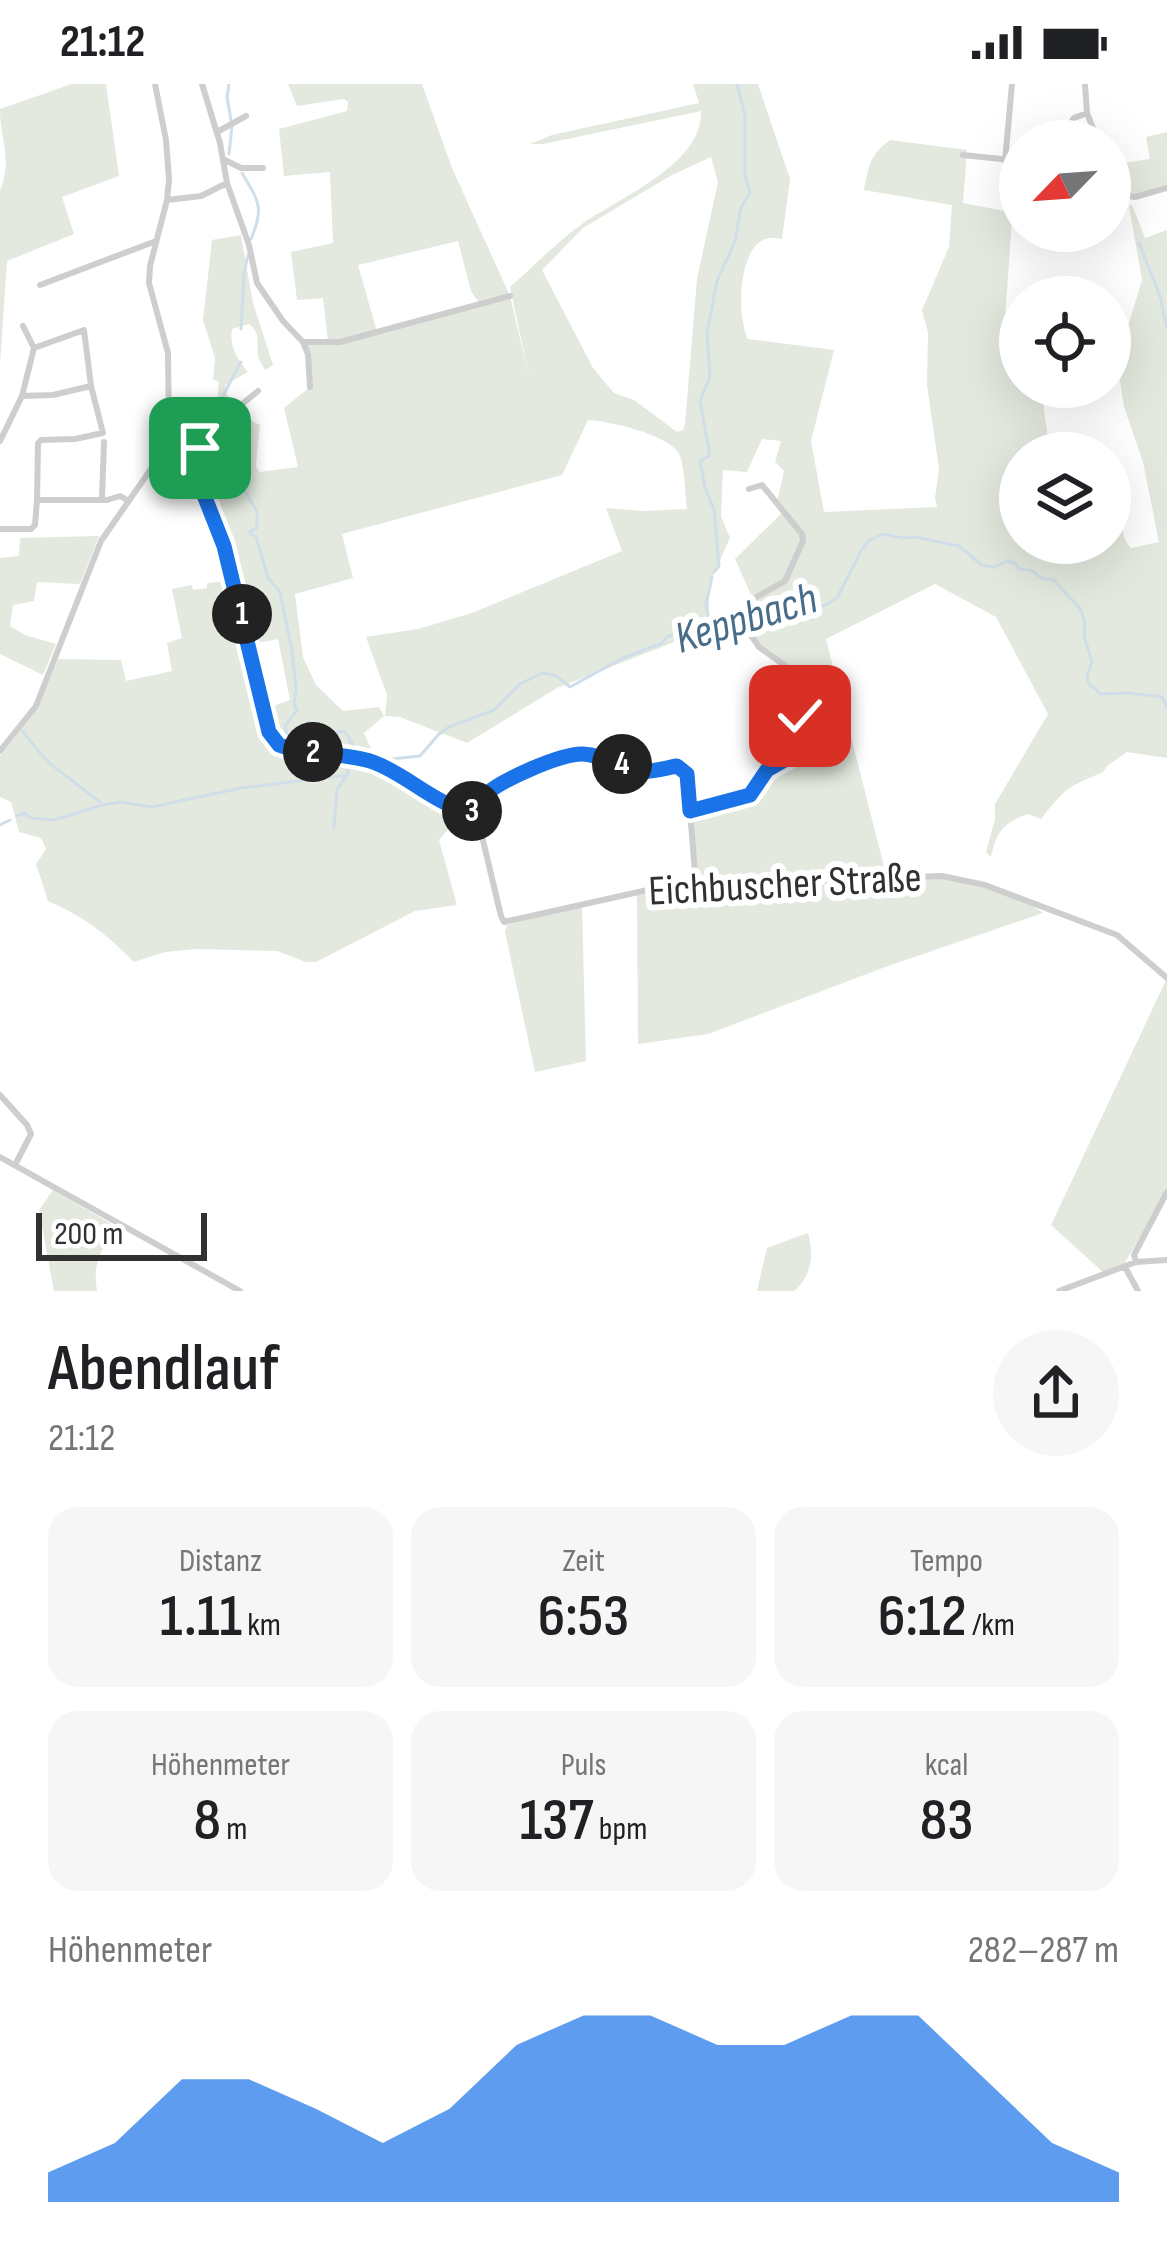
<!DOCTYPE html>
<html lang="de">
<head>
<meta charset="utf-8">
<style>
	body { margin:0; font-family:"Sofia Sans Condensed",sans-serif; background:#f6f6f6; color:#202124; height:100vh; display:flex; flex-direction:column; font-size:45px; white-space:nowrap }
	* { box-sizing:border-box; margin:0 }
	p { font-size:39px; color:#757577 }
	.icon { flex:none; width:66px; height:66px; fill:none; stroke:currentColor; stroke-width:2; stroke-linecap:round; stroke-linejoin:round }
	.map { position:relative; height:1207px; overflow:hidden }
	.details { display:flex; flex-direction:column; background:#fff; flex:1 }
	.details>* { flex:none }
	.needle { width:78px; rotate:245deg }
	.fabs { position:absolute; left:999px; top:36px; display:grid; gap:24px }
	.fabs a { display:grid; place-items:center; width:132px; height:132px; border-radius:50%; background:#fff; box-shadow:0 12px 48px #0002; font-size:60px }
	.scale { position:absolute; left:36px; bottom:30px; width:171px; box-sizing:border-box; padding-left:12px; border:6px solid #313131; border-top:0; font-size:33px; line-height:42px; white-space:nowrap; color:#313131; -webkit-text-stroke:9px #fff; paint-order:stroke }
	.pin { position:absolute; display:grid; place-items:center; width:102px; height:102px; color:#fff; margin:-51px; border-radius:24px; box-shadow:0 6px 18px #0006 }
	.km { position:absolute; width:60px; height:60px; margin:-30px; border-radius:50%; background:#222; color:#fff; font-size:33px; line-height:60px; text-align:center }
	.round { display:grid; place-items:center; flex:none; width:126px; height:126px; border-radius:63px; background:#f6f6f6 }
	.head { display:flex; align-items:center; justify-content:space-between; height:204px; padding:0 48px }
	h1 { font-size:66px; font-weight:600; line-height:90px }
	.stats { display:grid; grid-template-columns:repeat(3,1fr); gap:18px; height:204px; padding:12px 48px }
	.stats div { display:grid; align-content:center; border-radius:30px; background:#f6f6f6; text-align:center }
	.stats b { font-size:60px; font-weight:600 }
	.stats small { font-size:33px; font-weight:400 }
	.stats p { font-size:33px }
	.chart { height:336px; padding:24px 48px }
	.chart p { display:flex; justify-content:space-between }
	.chart svg { width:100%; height:216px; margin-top:12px; fill:#1a73e8; opacity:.7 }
	.status { display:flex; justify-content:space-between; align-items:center; height:84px; padding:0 60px; background:#fff; direction:ltr }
	.status svg { height:33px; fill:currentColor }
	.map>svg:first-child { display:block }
</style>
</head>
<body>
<div class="status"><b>21:12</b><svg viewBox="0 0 49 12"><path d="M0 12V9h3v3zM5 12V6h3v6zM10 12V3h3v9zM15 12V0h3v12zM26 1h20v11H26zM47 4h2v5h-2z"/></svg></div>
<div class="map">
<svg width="1167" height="1207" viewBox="0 0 1167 1207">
	<rect width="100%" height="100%" fill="#fff"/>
	<!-- green -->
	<path fill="#e3e9de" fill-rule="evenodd" d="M72 0H106L119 92 62 113 74 150 7 177 0 281V107C13 74 0 57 0 25Z
		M288 0H422L452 84 510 212 530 297 510 203C534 182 557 158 582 140 620 113 703 80 701 27L543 60H530L552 51 699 19 693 0H758L790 95 782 155C774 154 768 153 761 157 738 172 737 233 748 255L834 266 811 357 824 428 937 423 935 414 939 385 927 301 928 249 922 226 949 163 952 121 864 106C868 84 870 70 890 56L967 66 963 119 1005 127 1012 137 1005 234 1011 243 1020 245V303H1041L1050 369H1020V459H1110V399L1125 456 1131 464 1159 458 1143 378 1124 323 1113 252 1126 249 1142 196 1129 122 1132 121 1145 154 1167 146V674L1127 668 1107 682 1103 688C1068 703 1065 704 1041 735L1028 730C1004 738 996 748 991 773L986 768 995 735V720L1048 630 996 533 935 500 826 555 887 794 965 795 1023 815 1043 829 888 882 708 950 638 960 637 811 693 803 690 726 750 711 765 687 767 692 779 689 778 679 795 671 799 662 800 632 784 582 759 563 748 547 775 532 767 530 745 532 753 515 735 475 783 428 777 418 784 387 775 378 781 357 762 355 747 388 723 386 721 432 730 454 708 503 710 544 557 604 467 659 400 633 385 632 387 611 366 553 418 545 472 529 622 467 606 424 644 427 687 425C685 412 685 378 678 368 665 350 609 337 588 336L562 391 342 450 353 494 295 510 303 573 316 601 343 627 379 623 384 632 364 649 373 669 370 681 463 728 439 756 457 821 415 827 316 878H306L277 867 197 865 165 868 134 878C104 848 86 834 48 817L36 780 46 765 41 754 19 748 11 718 0 713V672L38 624 58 575 121 576 126 597 172 587 167 559 182 554 172 505 192 501 193 506 207 504V499L229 497 262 616 265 647 274 660 268 624 290 616 278 555 252 560 207 410 214 409V372L237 376 244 354 243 344 232 332 235 328 260 341 256 382 259 388 298 383 284 324 310 303 308 270 303 258 328 257 323 214 297 216 291 168 333 159 330 88 284 92 279 45 347 27 348 18 344 15 297 22ZM711 73 718 98 697 195 685 340 683 346 677 348 634 316 614 309 593 284 542 186 583 144 670 92ZM458 157 471 207 479 219 377 248 358 181Z
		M1167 48V101L1133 111 1112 81 1150 75 1146 53Z
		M241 151 253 219 273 281 265 286C263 281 259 277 258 272 256 258 262 251 249 240L232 245C229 262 237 275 248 288L225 301 231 326 216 332 219 298 213 295 215 274 203 236 212 156Z
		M99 452 80 500 37 498 34 517 13 521 10 542 25 551 56 560 43 591 0 570V474L19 472 20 454Z
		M582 822 586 977 535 988 505 848 507 841Z
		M1167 894V1108L1124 1180 1104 1189 1051 1141Z
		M53 1106 115 1142C102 1167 92 1177 97 1207H54L39 1126Z
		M808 1149C814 1171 812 1192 794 1207H757L767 1164Z"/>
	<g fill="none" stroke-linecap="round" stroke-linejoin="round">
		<!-- stream -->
		<path stroke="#d0dee9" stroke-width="3" d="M229 0 227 13 231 36
			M229 70 232 42
			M242 89C258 117 265 122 251 155
			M1139 159 1160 212 1167 244
			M241 245 244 189 248 171
			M228 326 220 317 241 278
			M236 331 248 336 249 357 238 382 244 405 257 428V444L249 448 256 453 268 494 280 508 292 566 296 605 294 620 297 626 285 642 287 652 291 657 297 656 302 642 310 638 314 640 319 661H322C328 652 334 646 345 648L349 654
			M714 488 719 482 714 425 705 404 700 377 709 372V366L700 317 710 293 707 249 717 197 735 157 741 124 750 108 745 92V32L737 0
			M709 537 706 521 712 493
			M22 647 48 678 100 718
			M351 669 349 654 358 668 369 666
			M377 669 391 675 420 672 439 650 449 643 494 626 520 600 542 589 557 592 570 603 621 575 662 559 667 553 710 538 800 529 828 520 837 514 862 465 870 456 883 450 903 454 915 453 959 462 982 481 995 483 1007 477 1015 479 1020 485 1031 486 1041 494 1054 496 1081 526 1085 539 1084 552 1092 578 1087 592 1088 599 1101 610 1128 609 1162 613 1167 623
			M17 732 24 729 31 734 54 736 103 721 121 718 152 723 241 704 348 691V680
			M0 741 10 736
			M334 743 337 705 346 693"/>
		<!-- minor -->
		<path stroke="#cecece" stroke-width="6" d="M202 0 220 59 227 99 249 161 257 199 283 237 303 258H340L510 212
			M1085 0 1087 29 1098 57
			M217 48 246 32
			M1059 57 1074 34 1087 29
			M963 71 1020 77
			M223 75 241 84H263
			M1005 77 1012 0
			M1110 80 1130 112 1135 113 1167 104
			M167 116 201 112 227 99
			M40 201 156 157
			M23 242 34 264
			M303 258 308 270 310 303
			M22 312 53 311 91 302
			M169 350 189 353 196 359 203 372 206 419 224 462 273 655C296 675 345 668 374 679 409 692 437 725 476 727
			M189 353 202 348 211 336 230 330 258 307
			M0 357 22 312 34 264 84 246 91 302 103 349 75 355 41 356 38 359 37 416
			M102 414 104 358
			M0 445H31L35 441 37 416H107L120 412 127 416
			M0 667 36 622 101 457 162 369 169 350 168 269 149 199 150 182 167 116 169 95 166 56 155 0
			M690 726 750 711 767 686 795 671 799 662 800 632 784 581 759 563 748 547 744 534 753 515 785 497 803 457 802 450 762 401 749 405
			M476 727 501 832 504 838 661 803 942 792 985 801 1117 851 1167 894
			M476 727C479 717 477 718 485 711 501 696 561 669 583 670 603 671 619 683 639 687 651 689 665 684 677 682L687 690 696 801
			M0 1011 27 1041 31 1050 15 1081
			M0 1073 240 1207
			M1136 1178 1134 1171 1167 1108
			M1125 1183 1138 1207
			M1059 1207 1136 1178 1167 1176"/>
	</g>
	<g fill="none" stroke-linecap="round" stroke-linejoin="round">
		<!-- route casing -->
		<g stroke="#fff" stroke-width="24">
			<path id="route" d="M200 364 205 384 204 411 224 462 269 648 279 661C309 672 343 668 373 678 409 691 437 724 476 728 479 717 477 719 485 711 501 696 562 669 583 670 603 671 619 683 638 687 651 689 665 684 677 682L687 690 690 727 750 711 767 686 795 670 799 662 800 632"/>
		</g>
		<!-- route -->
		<use href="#route" stroke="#1a73e8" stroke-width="15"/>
	</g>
	<g text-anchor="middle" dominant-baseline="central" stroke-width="12" stroke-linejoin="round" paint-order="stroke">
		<!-- street labels -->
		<g font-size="42" fill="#313131" stroke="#fff">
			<text transform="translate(785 801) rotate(-3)">Eichbuscher Straße</text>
		</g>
		<!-- water labels -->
		<g font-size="45" font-style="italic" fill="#476d8a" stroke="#fff">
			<text transform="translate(746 535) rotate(-17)">Keppbach</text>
		</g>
	</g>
</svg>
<div class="fabs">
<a><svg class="needle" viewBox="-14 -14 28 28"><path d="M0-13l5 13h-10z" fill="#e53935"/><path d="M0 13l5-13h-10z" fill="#757577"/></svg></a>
<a><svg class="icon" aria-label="locate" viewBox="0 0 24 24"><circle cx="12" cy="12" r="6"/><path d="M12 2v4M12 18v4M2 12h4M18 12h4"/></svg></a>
<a><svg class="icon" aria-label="layers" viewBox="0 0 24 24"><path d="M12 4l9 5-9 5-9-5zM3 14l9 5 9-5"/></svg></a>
</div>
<div class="scale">200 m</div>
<div class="pin" style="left:200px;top:364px;background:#1e9e55"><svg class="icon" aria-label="arrive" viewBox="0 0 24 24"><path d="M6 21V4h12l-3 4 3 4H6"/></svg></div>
<div class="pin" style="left:800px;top:632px;background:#d93025"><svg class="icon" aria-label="check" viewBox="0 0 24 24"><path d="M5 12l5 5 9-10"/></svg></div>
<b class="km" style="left:242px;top:530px">1</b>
<b class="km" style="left:313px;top:668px">2</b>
<b class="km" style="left:472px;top:727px">3</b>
<b class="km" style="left:622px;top:680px">4</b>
</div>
<section class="details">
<div class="head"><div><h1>Abendlauf</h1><p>21:12</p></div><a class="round"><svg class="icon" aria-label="share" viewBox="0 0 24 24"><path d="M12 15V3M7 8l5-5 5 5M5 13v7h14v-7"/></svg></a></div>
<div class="stats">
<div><p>Distanz</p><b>1.11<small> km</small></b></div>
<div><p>Zeit</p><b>6:53</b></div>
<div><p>Tempo</p><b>6:12<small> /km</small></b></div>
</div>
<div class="stats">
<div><p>Höhenmeter</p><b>8<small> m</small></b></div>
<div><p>Puls</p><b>137<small> bpm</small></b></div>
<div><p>kcal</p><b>83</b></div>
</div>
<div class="chart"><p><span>Höhenmeter</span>282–287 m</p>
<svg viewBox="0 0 160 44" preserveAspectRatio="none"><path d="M0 44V38L10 32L20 19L30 19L40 25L50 32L60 25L70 12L80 6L90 6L100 12L110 12L120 6L130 6L140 19L150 32L160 38V44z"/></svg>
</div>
</section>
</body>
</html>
